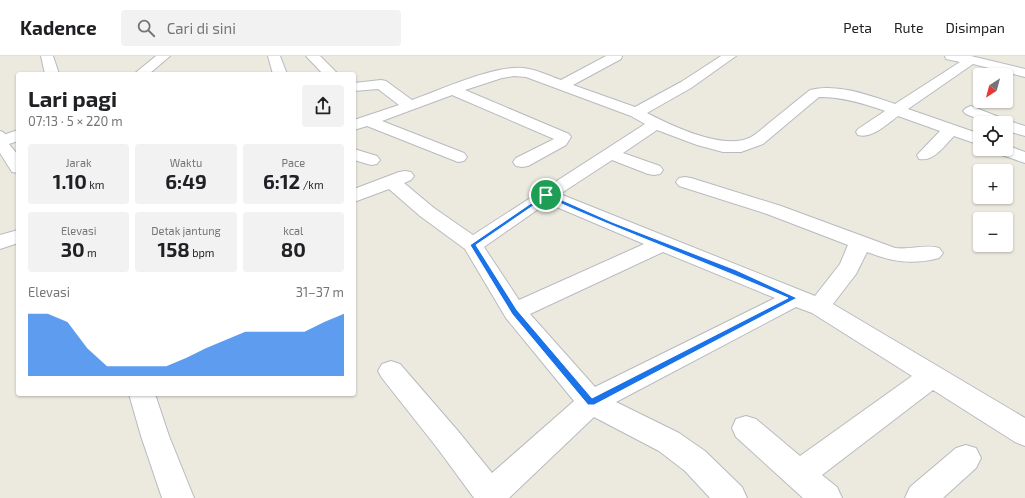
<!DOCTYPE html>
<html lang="id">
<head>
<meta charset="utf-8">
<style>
	body { margin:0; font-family:"Exo 2",sans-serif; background:#f2f2f2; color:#202124; height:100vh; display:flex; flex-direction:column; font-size:15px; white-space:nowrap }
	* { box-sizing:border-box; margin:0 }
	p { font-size:13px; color:#757577 }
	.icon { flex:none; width:22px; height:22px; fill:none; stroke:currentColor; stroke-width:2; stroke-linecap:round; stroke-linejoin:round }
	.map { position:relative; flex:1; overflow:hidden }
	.sheet { position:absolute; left:16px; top:16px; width:340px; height:324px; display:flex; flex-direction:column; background:#fff; border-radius:4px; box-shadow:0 1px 3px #0004 }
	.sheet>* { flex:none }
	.needle { width:26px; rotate:216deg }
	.controls { position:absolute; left:973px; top:12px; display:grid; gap:8px }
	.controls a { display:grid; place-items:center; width:40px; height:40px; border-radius:4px; background:#fff; box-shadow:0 1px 3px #0004; font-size:20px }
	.pin { position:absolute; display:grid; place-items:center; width:34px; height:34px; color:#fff; margin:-17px; border:2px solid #fff; border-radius:50%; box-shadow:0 1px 4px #0007 }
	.round { display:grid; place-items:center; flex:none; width:42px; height:42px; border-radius:4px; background:#f2f2f2 }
	.head { display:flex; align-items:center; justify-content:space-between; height:68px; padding:0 12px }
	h1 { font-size:22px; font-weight:700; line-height:30px }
	.metrics { display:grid; grid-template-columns:repeat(3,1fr); gap:6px; height:68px; padding:4px 12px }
	.metrics div { display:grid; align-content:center; border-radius:4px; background:#f2f2f2; text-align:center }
	.metrics b { font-size:20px; font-weight:700 }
	.metrics small { font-size:11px; font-weight:400 }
	.metrics p { font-size:11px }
	.chart { height:112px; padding:8px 12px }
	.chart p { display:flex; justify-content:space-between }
	.chart svg { width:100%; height:72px; margin-top:4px; fill:#1a73e8; opacity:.7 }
	header { display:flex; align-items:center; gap:24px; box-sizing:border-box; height:56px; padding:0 20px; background:#fff; border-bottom:1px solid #e0e0e0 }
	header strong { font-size:19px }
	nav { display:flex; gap:22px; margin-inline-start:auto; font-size:14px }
	.search { width:280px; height:36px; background:#f2f2f2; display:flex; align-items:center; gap:10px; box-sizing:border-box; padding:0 14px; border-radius:4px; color:#757577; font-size:15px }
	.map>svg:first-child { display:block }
</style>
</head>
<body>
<header>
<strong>Kadence</strong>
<div class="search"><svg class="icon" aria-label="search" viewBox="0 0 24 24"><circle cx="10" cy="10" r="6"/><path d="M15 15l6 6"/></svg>Cari di sini</div>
<nav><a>Peta</a><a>Rute</a><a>Disimpan</a></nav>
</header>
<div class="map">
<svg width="1025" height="442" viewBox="0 0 1025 442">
	<rect width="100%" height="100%" fill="#eceadf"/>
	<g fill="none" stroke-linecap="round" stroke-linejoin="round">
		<!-- lane casing -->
		<g stroke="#b7babf" stroke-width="2">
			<path id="lane" d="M0 75 3 76 10 83 9 85H3L0 82Z"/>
		</g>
		<!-- street casing -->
		<g stroke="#b7babf" stroke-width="2">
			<path id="street" d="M41 0H53L59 18H45Z
				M156 0H170L149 18H134Z
				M268 0H280L287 18H273Z
				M306 0H320L338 18H323Z
				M606 0H622L621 3 573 29 635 51 681 26 721 0H736L691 32 647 57C672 70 722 94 749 82 756 79 763 72 769 67 783 56 796 45 810 34 837 27 869 39 895 48L960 6 946 3 945 0H971L1025 13V21L973 8 908 53 980 78V89L954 80C944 90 934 106 919 103L917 99 940 75 898 60C887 68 872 83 858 79L856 76 858 73 885 55C863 47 842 41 819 41L763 88 741 96H723L697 89 657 74 623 97 660 110 663 114 660 118 654 119 648 118 612 104 560 138 815 240 840 208 848 189 767 158 679 130 676 126 679 122 685 121 691 122 781 150 895 192C910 194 925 188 939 192L943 197 939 202C912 209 893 206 867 196L856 218 833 248 1025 362V390L1015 386 933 334 822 419 837 431 842 442H803L736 381 732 372 736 363 746 360 756 363 800 400 912 320 812 257 796 251 616 346 679 377 705 395 742 431 747 442H710L685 415 659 395 594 361 509 442H474L438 393 382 322 378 315 382 308 391 305 400 308 458 375 492 417 574 345 506 262 465 193 420 160 389 133 354 146V133L399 116 405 115 411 116 414 120 411 124 404 127 434 152 473 179 645 68 631 60 526 21 514 20 502 22 465 34 569 78 571 81 566 89 528 110 522 111 516 110 513 106 516 102 554 83 452 39 382 65 464 97 467 101 464 105 458 106 367 70 354 74V64L399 49 378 33 354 35V27L381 24 386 25 412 44C440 34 494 9 523 12 536 13 549 20 561 24ZM547 147 644 188 519 244 484 191ZM663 196 775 242 595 331 530 258Z
				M971 50 1009 65 1025 70V80L1011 76 1006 77V67H988L966 58 963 55 966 52Z
				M18 74V85L9 88 18 99V117L12 116 0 97V80Z
				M1006 89 1025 96V107L996 97 994 93H1006Z
				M354 93 377 100 380 104 377 108 371 109 354 104Z
				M18 174V187L0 193V179Z
				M129 338H155L169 380 194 442H162L141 380Z
				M966 389 976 392 981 402 976 412 943 442H905L910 431 956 392Z"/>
		</g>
		<!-- lane -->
		<use href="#lane" fill="#fff" fill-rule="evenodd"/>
		<!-- street -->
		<use href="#street" fill="#fff" fill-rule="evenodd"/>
	</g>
	<!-- route -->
	<path fill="#1a73e8" stroke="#fff" fill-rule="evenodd" d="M546 137 612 166 736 214 797 242 594 349H588L512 258 470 189ZM546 141C626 177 708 207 788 242L592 342 517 254 476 189Z"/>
</svg>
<div class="controls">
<a><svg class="needle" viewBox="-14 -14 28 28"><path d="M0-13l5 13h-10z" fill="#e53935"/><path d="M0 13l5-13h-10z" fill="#757577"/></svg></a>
<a><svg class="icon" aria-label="locate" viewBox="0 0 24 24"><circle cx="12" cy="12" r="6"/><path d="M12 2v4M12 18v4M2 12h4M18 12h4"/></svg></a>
<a>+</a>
<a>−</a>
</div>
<div class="pin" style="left:546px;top:139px;background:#1e9e55"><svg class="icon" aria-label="arrive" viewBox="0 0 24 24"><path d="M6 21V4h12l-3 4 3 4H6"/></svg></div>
<section class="sheet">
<div class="head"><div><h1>Lari pagi</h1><p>07:13 · 5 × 220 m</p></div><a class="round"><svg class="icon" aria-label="share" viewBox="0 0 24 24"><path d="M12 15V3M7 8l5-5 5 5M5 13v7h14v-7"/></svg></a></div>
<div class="metrics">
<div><p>Jarak</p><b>1.10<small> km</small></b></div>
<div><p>Waktu</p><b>6:49</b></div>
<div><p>Pace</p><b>6:12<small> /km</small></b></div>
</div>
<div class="metrics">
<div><p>Elevasi</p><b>30<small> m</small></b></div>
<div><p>Detak jantung</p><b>158<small> bpm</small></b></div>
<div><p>kcal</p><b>80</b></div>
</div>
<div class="chart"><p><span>Elevasi</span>31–37 m</p>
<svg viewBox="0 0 160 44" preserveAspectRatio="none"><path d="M0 44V6L10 6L20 11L30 27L40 38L50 38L60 38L70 38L80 33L90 27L100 22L110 17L120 17L130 17L140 17L150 11L160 6V44z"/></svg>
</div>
</section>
</div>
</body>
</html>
